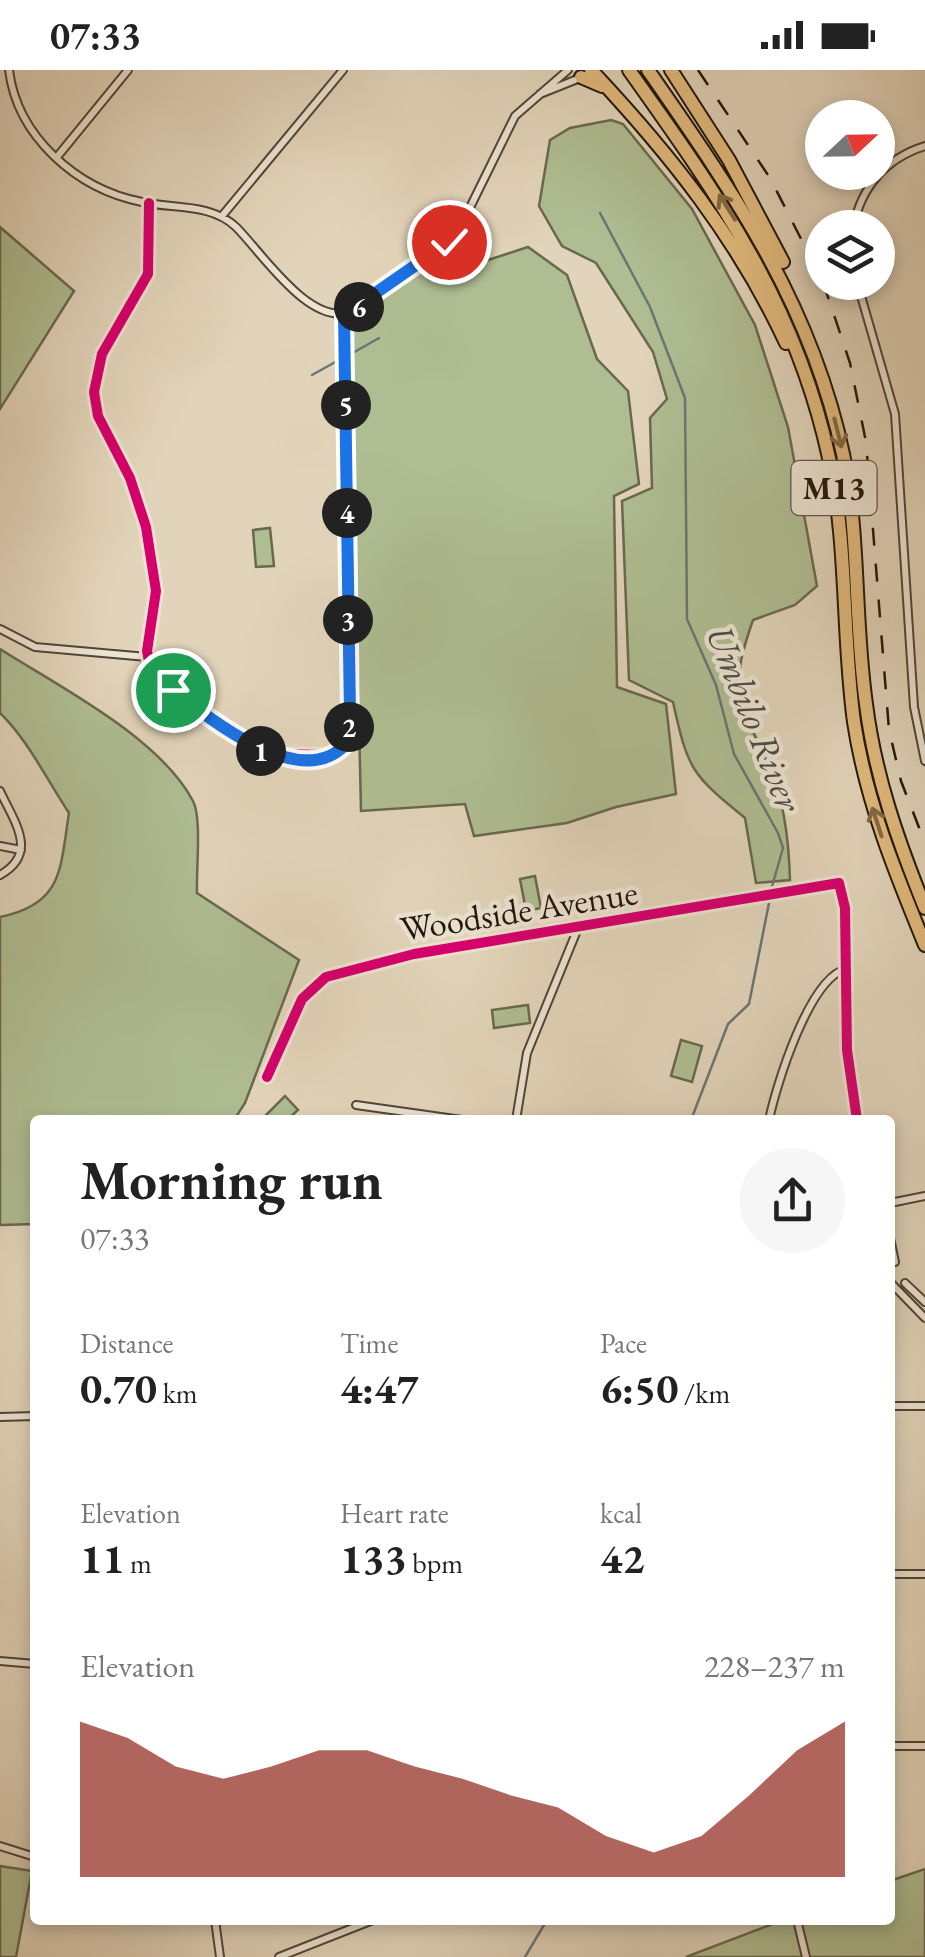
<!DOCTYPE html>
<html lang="en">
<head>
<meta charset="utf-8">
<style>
	body { margin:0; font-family:"EB Garamond",serif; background:#f6f6f6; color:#222; height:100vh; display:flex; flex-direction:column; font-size:38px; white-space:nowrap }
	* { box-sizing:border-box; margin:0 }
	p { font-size:32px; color:#767676 }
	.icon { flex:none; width:55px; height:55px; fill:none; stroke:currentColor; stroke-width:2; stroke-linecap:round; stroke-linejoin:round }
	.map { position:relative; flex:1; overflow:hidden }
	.sheet { position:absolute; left:30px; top:1045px; width:865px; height:810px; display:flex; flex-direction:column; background:#fff; border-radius:10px; box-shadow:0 5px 15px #0003 }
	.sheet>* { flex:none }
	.needle { width:65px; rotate:68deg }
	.buttons { position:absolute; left:805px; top:30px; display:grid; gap:20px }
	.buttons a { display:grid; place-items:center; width:90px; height:90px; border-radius:50%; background:#fff; box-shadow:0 5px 15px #0003; font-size:50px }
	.pin { position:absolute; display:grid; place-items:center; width:85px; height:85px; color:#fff; margin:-42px; border:5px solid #fff; border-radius:50%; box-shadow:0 2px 10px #0007 }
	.km { position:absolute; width:50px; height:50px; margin:-25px; border-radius:50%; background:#222; color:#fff; font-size:28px; line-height:50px; text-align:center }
	.round { display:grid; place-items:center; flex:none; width:105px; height:105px; border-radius:52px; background:#f6f6f6 }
	.head { display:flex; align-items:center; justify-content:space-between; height:170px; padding:0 50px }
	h1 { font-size:55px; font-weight:700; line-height:75px }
	.stats { display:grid; grid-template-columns:repeat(3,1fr); gap:15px; height:170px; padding:10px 50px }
	.stats div { display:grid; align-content:center }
	.stats b { font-size:42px; font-weight:700 }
	.stats small { font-size:28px; font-weight:400 }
	.stats p { font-size:28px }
	.chart { height:280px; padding:20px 50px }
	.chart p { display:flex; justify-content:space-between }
	.chart svg { width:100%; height:180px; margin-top:10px; fill:#8f2418; opacity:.7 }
	.status { display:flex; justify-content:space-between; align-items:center; height:70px; padding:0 50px; background:#fff; direction:ltr }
	.status svg { height:28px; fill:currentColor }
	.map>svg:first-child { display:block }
</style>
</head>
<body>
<div class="status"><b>07:33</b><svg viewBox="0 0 49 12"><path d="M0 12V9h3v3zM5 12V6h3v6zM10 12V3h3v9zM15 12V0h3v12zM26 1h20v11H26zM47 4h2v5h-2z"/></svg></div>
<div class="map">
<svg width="925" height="1887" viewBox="0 0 925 1887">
	<rect width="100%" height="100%" fill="#e2d4ba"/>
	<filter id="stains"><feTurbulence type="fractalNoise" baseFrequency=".002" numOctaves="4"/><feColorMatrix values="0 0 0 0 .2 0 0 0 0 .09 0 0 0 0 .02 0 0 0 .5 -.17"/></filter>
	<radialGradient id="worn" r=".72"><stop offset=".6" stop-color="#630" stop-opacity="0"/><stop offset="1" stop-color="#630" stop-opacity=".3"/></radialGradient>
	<!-- green -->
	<path fill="#afbd92" stroke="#68694e" stroke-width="2.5" d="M611 50 623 54 692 139 755 255 788 357 817 516 795 535 753 550C727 624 739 629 769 696 784 729 789 774 790 810L756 813 745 748C691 704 688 700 673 632L629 610 622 431 652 418 650 348 667 329 653 282 596 193 562 176 539 136 550 70 570 58Z
		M0 157 74 221 0 339Z
		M453 176 479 193 528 177 567 205 597 289 628 321 639 414 614 426 617 617 666 634 676 724 616 737 567 753 474 766 465 734 361 741 350 250Z
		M270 458 274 496 256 497 253 460Z
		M0 579C60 617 159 667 193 731 202 747 196 802 197 823L299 890 245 1033 234 1050H35V1154L0 1155V847C64 834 60 798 69 743 47 710 28 670 0 643Z
		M535 806 541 838 526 841 520 809Z
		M528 935 530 953 494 958 492 940Z
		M681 970 702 976 692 1012 671 1006Z
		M285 1026 298 1040 287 1050H261Z
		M0 1796 32 1801 16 1887H0Z
		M925 1799V1887H686L783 1850H890V1811Z"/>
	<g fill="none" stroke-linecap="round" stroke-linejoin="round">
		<!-- stream -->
		<path stroke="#6b7574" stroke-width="2.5" d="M600 143 650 237 685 328 687 549 716 615 734 684 778 763 783 778 771 820
			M351 284 379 268
			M312 305 339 290
			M691 1050 728 954 749 934 770 828
			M525 1887 547 1850"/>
		<!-- street casing -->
		<g stroke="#514535" stroke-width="10">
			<path id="street" d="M9 0C17 66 76 119 142 132 173 139 211 133 236 157 263 184 311 259 353 241L455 168 515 46 568 0
				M540 24 580 8
				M57 87 128 0
				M149 133 148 204 102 284 94 322 98 346 130 408 146 457 156 521 147 581 150 596 180 626 269 684 327 685 341 679 349 665 344 245
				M222 146 343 0
				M853 158C861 117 886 88 925 76
				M857 212 895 344 914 637 925 691
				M0 559 35 577 147 587
				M0 721C13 750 40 783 0 805
				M0 776 21 780
				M267 1007 302 929 326 907 414 884 839 813 845 838 847 980 857 1050
				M356 1035 462 1050
				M516 1050 527 983 578 858
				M769 1050C776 1016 809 908 846 899
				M890 1133 925 1126
				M890 1168 895 1192
				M890 1212 925 1248
				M905 1213 925 1232
				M890 1336H925
				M0 1347 35 1346
				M890 1504H925
				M0 1591 35 1594
				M890 1676H925
				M0 1776 35 1787
				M215 1850 220 1887
				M797 1850 806 1887
				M279 1887 373 1850"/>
		</g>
		<!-- highway casing -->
		<g stroke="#211509" stroke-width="16">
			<path id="highway" d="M591 0C669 83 738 169 786 273
				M629 0C718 125 796 234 829 388 848 475 842 564 854 652 866 731 895 802 925 875
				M648 0C734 124 811 233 843 384 860 466 854 551 866 634 875 706 898 771 925 838
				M671 0 729 90 783 192
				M581 7 602 16"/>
		</g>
		<!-- street -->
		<use href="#street" stroke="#ece3d2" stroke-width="6"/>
		<!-- highway -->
		<use href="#highway" stroke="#e1ba7d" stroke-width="12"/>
		<!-- rail -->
		<path stroke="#211509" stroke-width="2.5" stroke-dasharray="18 18" stroke-linecap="butt" d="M698 0 770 108 822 210
			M823 212 850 293 866 372 889 660 901 711 925 773"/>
		<!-- cycleway casing -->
		<g stroke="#ece3d2" stroke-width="16">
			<path id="cycleway" d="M149 133 148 204 102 284 94 322 98 346 130 408 146 457 156 521 147 581 150 596 180 626 269 684 327 685 341 679 349 665 344 245
				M267 1007 302 929 326 907 414 884 839 813 845 838 847 980 857 1050"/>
		</g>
		<!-- cycleway -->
		<use href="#cycleway" stroke="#d6006c" stroke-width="10"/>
	</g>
	<!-- one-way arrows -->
	<defs><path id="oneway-shaft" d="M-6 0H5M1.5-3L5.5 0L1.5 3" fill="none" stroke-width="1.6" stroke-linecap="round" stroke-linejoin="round" transform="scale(2.5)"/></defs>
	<g stroke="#816843">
		<use href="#oneway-shaft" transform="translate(727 137) rotate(-122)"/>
		<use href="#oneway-shaft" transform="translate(838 363) rotate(76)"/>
		<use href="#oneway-shaft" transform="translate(877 752) rotate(-108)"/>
	</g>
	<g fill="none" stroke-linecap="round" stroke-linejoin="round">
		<!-- route casing -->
		<g stroke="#fff" stroke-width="20">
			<path id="route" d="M173 620C210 649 301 723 346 674L350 644 344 245 449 172"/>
		</g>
		<!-- route -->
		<use href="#route" stroke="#1a73e8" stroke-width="12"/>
	</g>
	<g text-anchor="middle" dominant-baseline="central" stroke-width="9" stroke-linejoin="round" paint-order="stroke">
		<!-- shield labels -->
		<rect fill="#ece3d2" stroke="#5e5345" stroke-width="2.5" x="791.5" y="391" width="85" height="54" rx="8"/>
		<g font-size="32" font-weight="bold" fill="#211509">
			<text x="834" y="418">M13</text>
		</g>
		<!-- street labels -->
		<g font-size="35" fill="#211509" stroke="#ece3d2">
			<text transform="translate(519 840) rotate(-9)">Woodside Avenue</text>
		</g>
		<!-- water labels -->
		<g font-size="38" font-style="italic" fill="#4c4d48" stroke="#ece3d2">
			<text transform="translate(755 648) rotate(68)">Umbilo River</text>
		</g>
	</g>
	<rect width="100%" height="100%" filter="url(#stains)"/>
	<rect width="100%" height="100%" fill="url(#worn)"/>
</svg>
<div class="buttons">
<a><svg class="needle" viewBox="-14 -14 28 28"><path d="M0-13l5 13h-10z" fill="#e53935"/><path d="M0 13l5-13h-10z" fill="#767676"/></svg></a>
<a><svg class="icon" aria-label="layers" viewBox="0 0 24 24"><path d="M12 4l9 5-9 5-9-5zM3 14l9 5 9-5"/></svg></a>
</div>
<div class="pin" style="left:173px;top:620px;background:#1e9e55"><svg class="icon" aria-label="arrive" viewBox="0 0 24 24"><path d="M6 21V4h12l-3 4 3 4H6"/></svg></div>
<div class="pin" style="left:449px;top:172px;background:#d93025"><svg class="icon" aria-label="check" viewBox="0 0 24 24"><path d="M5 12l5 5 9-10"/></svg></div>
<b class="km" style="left:261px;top:681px">1</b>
<b class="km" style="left:349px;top:657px">2</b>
<b class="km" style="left:348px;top:550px">3</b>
<b class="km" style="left:347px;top:443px">4</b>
<b class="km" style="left:346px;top:335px">5</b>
<b class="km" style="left:359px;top:237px">6</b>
<section class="sheet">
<div class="head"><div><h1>Morning run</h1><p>07:33</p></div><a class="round"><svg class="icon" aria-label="share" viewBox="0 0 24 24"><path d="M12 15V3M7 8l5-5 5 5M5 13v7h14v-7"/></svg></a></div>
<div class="stats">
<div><p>Distance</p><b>0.70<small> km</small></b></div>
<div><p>Time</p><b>4:47</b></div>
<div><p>Pace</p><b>6:50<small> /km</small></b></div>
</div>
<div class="stats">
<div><p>Elevation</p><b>11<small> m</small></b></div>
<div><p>Heart rate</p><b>133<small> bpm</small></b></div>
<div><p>kcal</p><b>42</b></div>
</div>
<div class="chart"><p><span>Elevation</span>228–237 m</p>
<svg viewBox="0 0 160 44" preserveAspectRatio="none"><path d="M0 44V6L10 10L20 17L30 20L40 17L50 13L60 13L70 17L80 20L90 24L100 27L110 34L120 38L130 34L140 24L150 13L160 6V44z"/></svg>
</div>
</section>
</div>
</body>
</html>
